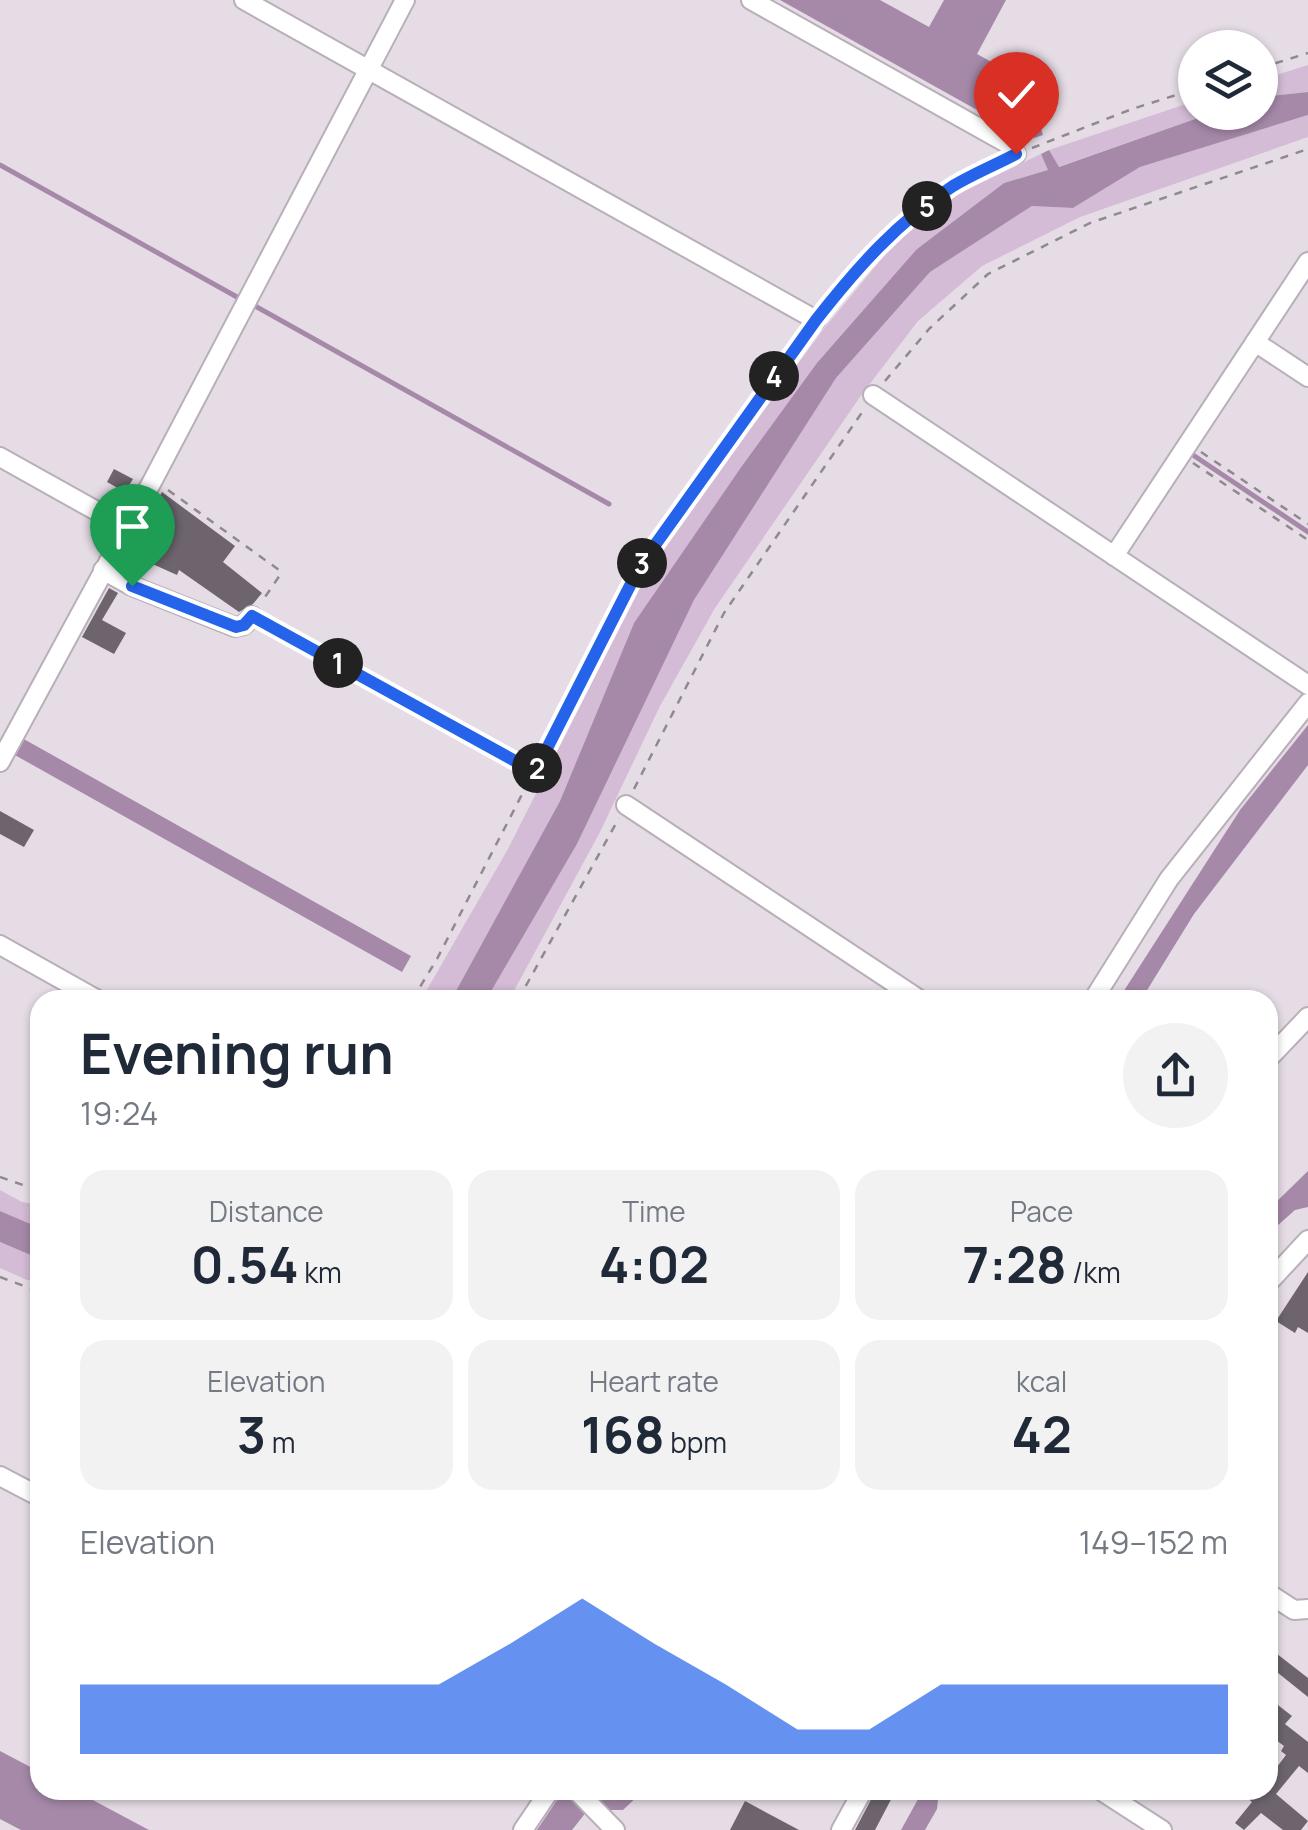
<!DOCTYPE html>
<html lang="en">
<head>
<meta charset="utf-8">
<style>
	body { margin:0; font-family:Manrope,sans-serif; background:#f2f2f3; color:#1f2937; height:100vh; display:flex; flex-direction:column; font-size:38px; white-space:nowrap }
	* { box-sizing:border-box; margin:0 }
	p { font-size:32px; color:#747a83 }
	.icon { flex:none; width:55px; height:55px; fill:none; stroke:currentColor; stroke-width:2; stroke-linecap:round; stroke-linejoin:round }
	.map { position:relative; flex:1; overflow:hidden }
	.side { position:absolute; left:30px; top:990px; width:1248px; height:810px; display:flex; flex-direction:column; background:#fff; border-radius:30px; box-shadow:0 2px 8px #0004 }
	.side>* { flex:none }
	.tools { position:absolute; left:1178px; top:30px; display:grid; gap:20px }
	.tools a { display:grid; place-items:center; width:100px; height:100px; border-radius:50%; background:#fff; box-shadow:0 2px 8px #0004; font-size:50px }
	.pin { position:absolute; display:grid; place-items:center; width:85px; height:85px; color:#fff; margin:-102px -42px; border-radius:50% 50% 50% 0; rotate:-45deg; box-shadow:0 0 10px #0007 }
	.pin .icon { rotate:45deg }
	.km { position:absolute; width:50px; height:50px; margin:-25px; border-radius:50%; background:#222; color:#fff; font-size:28px; line-height:50px; text-align:center }
	.round { display:grid; place-items:center; flex:none; width:105px; height:105px; border-radius:52px; background:#f2f2f3 }
	.overview { display:flex; align-items:center; justify-content:space-between; height:170px; padding:0 50px }
	h1 { font-size:55px; font-weight:700; line-height:75px }
	.figures { display:grid; grid-template-columns:repeat(3,1fr); gap:15px; height:170px; padding:10px 50px }
	.figures div { display:grid; align-content:center; border-radius:25px; background:#f2f2f3; text-align:center }
	.figures b { font-size:50px; font-weight:700 }
	.figures small { font-size:28px; font-weight:400 }
	.figures p { font-size:28px }
	.chart { height:280px; padding:20px 50px }
	.chart p { display:flex; justify-content:space-between }
	.chart svg { width:100%; height:180px; margin-top:10px; fill:#2563eb; opacity:.7 }
	.map>svg:first-child { display:block }
</style>
</head>
<body>
<div class="map">
<svg width="1308" height="1830" viewBox="0 0 1308 1830">
	<rect width="100%" height="100%" fill="#e5dce6"/>
	<!-- green -->
	<path fill="#d4bbd6" d="M1308 65V92L1260 97V80Z
		M1195 101V112L1212 113 1058 167 1049 150Z
		M1308 115V137L1080 217 982 266 918 321 862 394 715 608 660 706 600 832 509 1000H486L577 844 694 600 836 378 930 272 1032 206 1073 208 1140 167Z
		M1041 154 1049 170 1004 183 917 249 634 623 560 801 451 1000H421L508 849 651 565 822 331 898 239 960 193Z
		M0 1190 22 1202 40 1205V1228L0 1211Z
		M0 1242 40 1259V1281L27 1280 0 1268Z"/>
	<!-- water -->
	<path fill="#a689a9" d="M780 0H880L929 27 944 0H1006L977 54 1058 99 1050 114 1038 119 1043 135 1034 138 1025 124 1013 130Z
		M1308 92V115L1140 167 1073 208 1032 206 930 272 836 378 694 600 577 844 486 1000H451L560 801 634 623 742 466 817 363 917 249 1004 183 1048 170 1041 154 1049 150 1059 167 1212 113 1260 112V97Z
		M1308 725V765L1194 914 1141 1000H1118L1240 810Z
		M22 738 411 956 402 972 13 754Z
		M1308 1171V1207L1295 1210 1268 1234V1210Z
		M0 1211 40 1228V1259L0 1242Z
		M0 1751 40 1772V1790H74L149 1830H21L0 1819Z
		M582 1790H644L623 1810H610L599 1803 587 1811 572 1830H537L561 1794 574 1796Z
		M919 1790H939L937 1809 925 1830H901L917 1801Z"/>
	<g fill="none" stroke-linecap="round" stroke-linejoin="round">
		<!-- stream -->
		<path stroke="#a689a9" stroke-width="5" d="M0 165 237 297
			M255 306 609 504
			M1190 453 1308 532"/>
	</g>
	<!-- building -->
	<path fill="#6d646d" d="M114 469 133 479 125 492 107 482Z
		M162 492 235 546 223 562 262 593 253 604 239 612 179 570 177 575 128 553Z
		M109 588 118 593 102 620 126 633 114 654 82 637Z
		M0 811 34 830 24 847 0 834Z
		M1308 1272V1333L1298 1327 1295 1333 1276 1321Z
		M1268 1647 1308 1678V1697L1268 1665Z
		M1274 1702 1292 1716 1285 1724 1308 1742V1773L1299 1766 1276 1794 1308 1821 1301 1830H1283L1261 1813 1244 1830 1235 1823 1252 1802 1238 1790H1268V1779L1286 1755 1281 1751 1284 1746 1268 1734V1710Z
		M876 1790H896L875 1830H855Z
		M745 1801 799 1830H730Z"/>
	<g fill="none" stroke-linecap="round" stroke-linejoin="round">
		<!-- street casing -->
		<g stroke="#b8afb9" stroke-width="22">
			<path id="street" d="M244 0 816 320
				M751 0 1008 144 1016 154
				M1255 342 1308 377
				M873 395 1308 685
				M0 457 127 528
				M1114 556 1308 262
				M103 570 132 586 235 627 244 625 252 616
				M0 762 153 480 405 0
				M626 805 920 1000
				M0 945 98 1000
				M1093 1000 1169 879 1308 703
				M1268 1059 1308 1017
				M1268 1283 1308 1240
				M0 1476 40 1497
				M1268 1593 1294 1610 1308 1609
				M576 1790 615 1830
				M1100 1790 1162 1830
				M523 1830 550 1790
				M841 1830 863 1790"/>
		</g>
		<!-- path -->
		<path stroke="#908990" stroke-width="2.5" stroke-dasharray="8 8" stroke-linecap="butt" d="M1260 68 1308 53
			M1032 148 1132 109 1195 89
			M825 308C877 243 928 199 1002 161
			M885 381 929 329 988 274 1090 223 1308 149
			M1201 452 1308 524
			M1193 463 1308 540
			M168 490 279 570 280 575 263 600
			M269 625 533 771
			M634 789 724 613 865 408
			M412 1000 437 959 640 566 805 334
			M518 1000 619 818
			M0 1177 40 1191
			M0 1277 40 1292"/>
		<!-- street -->
		<use href="#street" stroke="#fff" stroke-width="18"/>
	</g>
	<g fill="none" stroke-linecap="round" stroke-linejoin="round">
		<!-- route casing -->
		<g stroke="#fff" stroke-width="20">
			<path id="route" d="M132 586 236 627 244 625 252 616 535 772 640 566 816 320C856 269 898 221 953 186 973 174 995 165 1016 154"/>
		</g>
		<!-- route -->
		<use href="#route" stroke="#2563eb" stroke-width="12"/>
	</g>
</svg>
<div class="tools">
<a><svg class="icon" aria-label="layers" viewBox="0 0 24 24"><path d="M12 4l9 5-9 5-9-5zM3 14l9 5 9-5"/></svg></a>
</div>
<div class="pin" style="left:132px;top:586px;background:#1e9e55"><svg class="icon" aria-label="arrive" viewBox="0 0 24 24"><path d="M6 21V4h12l-3 4 3 4H6"/></svg></div>
<div class="pin" style="left:1016px;top:154px;background:#d93025"><svg class="icon" aria-label="check" viewBox="0 0 24 24"><path d="M5 12l5 5 9-10"/></svg></div>
<b class="km" style="left:338px;top:663px">1</b>
<b class="km" style="left:537px;top:768px">2</b>
<b class="km" style="left:642px;top:563px">3</b>
<b class="km" style="left:774px;top:376px">4</b>
<b class="km" style="left:927px;top:206px">5</b>
<section class="side">
<div class="overview"><div><h1>Evening run</h1><p>19:24</p></div><a class="round"><svg class="icon" aria-label="share" viewBox="0 0 24 24"><path d="M12 15V3M7 8l5-5 5 5M5 13v7h14v-7"/></svg></a></div>
<div class="figures">
<div><p>Distance</p><b>0.54<small> km</small></b></div>
<div><p>Time</p><b>4:02</b></div>
<div><p>Pace</p><b>7:28<small> /km</small></b></div>
</div>
<div class="figures">
<div><p>Elevation</p><b>3<small> m</small></b></div>
<div><p>Heart rate</p><b>168<small> bpm</small></b></div>
<div><p>kcal</p><b>42</b></div>
</div>
<div class="chart"><p><span>Elevation</span>149–152 m</p>
<svg viewBox="0 0 160 44" preserveAspectRatio="none"><path d="M0 44V27L10 27L20 27L30 27L40 27L50 27L60 17L70 6L80 17L90 27L100 38L110 38L120 27L130 27L140 27L150 27L160 27V44z"/></svg>
</div>
</section>
</div>
</body>
</html>
